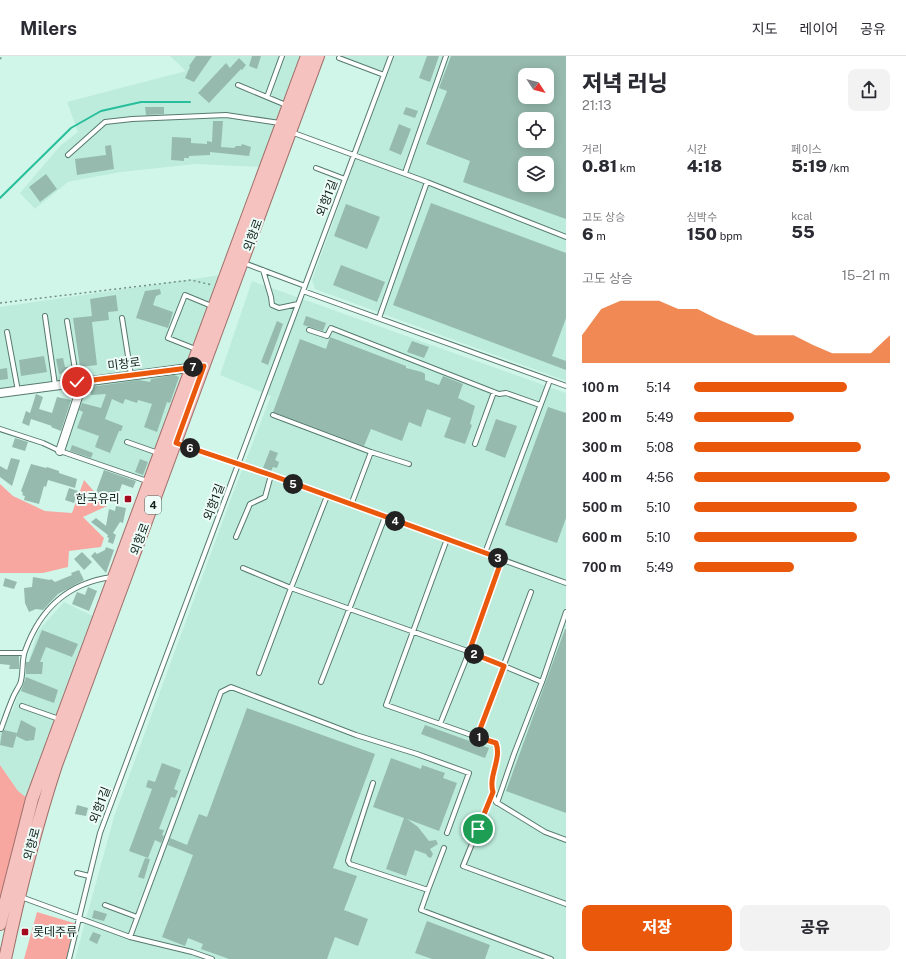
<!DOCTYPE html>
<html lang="ko">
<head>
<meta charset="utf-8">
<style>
	body { margin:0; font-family:"Public Sans","Noto Sans KR",sans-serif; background:#f2f2f3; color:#2b2b33; height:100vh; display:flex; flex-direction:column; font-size:15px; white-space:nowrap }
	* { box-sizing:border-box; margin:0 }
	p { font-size:13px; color:#7c7c81 }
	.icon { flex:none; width:22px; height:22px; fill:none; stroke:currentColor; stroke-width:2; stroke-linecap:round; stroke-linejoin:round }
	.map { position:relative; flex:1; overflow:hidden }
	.sheet { display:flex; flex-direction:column; background:#fff; width:340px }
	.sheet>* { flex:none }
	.needle { width:26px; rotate:126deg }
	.buttons { position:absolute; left:518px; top:12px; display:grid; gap:8px }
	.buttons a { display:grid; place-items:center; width:36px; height:36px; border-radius:8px; background:#fff; box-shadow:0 2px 10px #0003; font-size:20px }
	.pin { position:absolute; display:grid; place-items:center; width:34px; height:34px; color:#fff; margin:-17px; border:2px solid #fff; border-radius:50%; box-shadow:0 1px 4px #0007 }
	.km { position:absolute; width:20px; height:20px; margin:-10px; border-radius:50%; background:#222; color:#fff; font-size:11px; line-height:20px; text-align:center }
	.round { display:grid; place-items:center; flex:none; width:42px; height:42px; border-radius:8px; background:#f2f2f3 }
	.headline { display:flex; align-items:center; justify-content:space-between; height:68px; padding:0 16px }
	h1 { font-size:22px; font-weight:800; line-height:30px }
	.metrics { display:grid; grid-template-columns:repeat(3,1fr); gap:6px; height:68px; padding:4px 16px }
	.metrics div { display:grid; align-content:center }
	.metrics b { font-size:17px; font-weight:800 }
	.metrics small { font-size:11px; font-weight:400 }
	.metrics p { font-size:11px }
	.chart { height:112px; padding:8px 16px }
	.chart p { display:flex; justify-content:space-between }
	.chart svg { width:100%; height:72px; margin-top:4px; fill:#ea580c; opacity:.7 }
	.primary-button { display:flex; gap:8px; margin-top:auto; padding:8px 16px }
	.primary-button a { flex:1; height:46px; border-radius:8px; background:#ea580c; color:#fff; font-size:16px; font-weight:800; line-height:46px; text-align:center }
	.primary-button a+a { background:#f2f2f3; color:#2b2b33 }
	ul { padding:0 16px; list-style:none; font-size:13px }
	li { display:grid; grid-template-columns:64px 48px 1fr; align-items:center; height:30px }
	li i { height:10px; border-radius:5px; background:#ea580c }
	header { display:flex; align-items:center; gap:24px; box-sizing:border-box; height:56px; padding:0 20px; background:#fff; border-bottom:1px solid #e1e1e2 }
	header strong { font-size:19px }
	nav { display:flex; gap:22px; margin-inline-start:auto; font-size:14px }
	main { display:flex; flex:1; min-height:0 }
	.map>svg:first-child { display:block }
</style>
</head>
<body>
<header>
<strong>Milers</strong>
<nav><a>지도</a><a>레이어</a><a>공유</a></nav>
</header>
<main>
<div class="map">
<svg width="566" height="903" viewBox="0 0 566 903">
	<rect width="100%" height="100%" fill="#d0f6e9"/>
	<!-- built -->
	<path fill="#bdecdc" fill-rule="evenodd" d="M170 0H301L260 111 195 108 121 116 72 125 68 126 35 153 20 137 60 90 78 76 67 46 186 15Z
		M342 0H388L382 15Z
		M393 0H566V325L315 233 312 224ZM525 19H547V41H525ZM525 63H547V85H525ZM525 107H547V129H525Z
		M221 219 147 423 58 391 77 331 0 337V251Z
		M252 225 566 337V903H75L114 761 233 437 271 340 220 319Z
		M64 546 95 561 27 742 18 735 0 709V670L13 654 38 575Z"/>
	<!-- green -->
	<path fill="#f7a7a0" d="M84 424 107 450 83 461 104 482 101 491 69 495 68 511 43 517H0V428L13 440 45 455 72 457Z
		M0 709 18 735 27 742 0 841Z
		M37 856 77 868 68 903H24Z"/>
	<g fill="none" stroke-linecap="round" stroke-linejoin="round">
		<!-- stream -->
		<path stroke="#28be9b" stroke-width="2" d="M0 142 71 72 101 55 141 46H190"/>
	</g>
	<!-- building -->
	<path fill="#96baae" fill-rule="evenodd" d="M196 0H212L194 26 185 22 190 11 189 10Z
		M252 0H261L257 13 249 10Z
		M427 0H439L430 26 419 22Z
		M451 0H566V163L463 126 470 105 426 88 447 35 439 32ZM525 19H547V41H525ZM525 63H547V85H525ZM525 107H547V129H525Z
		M239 2 246 9 242 14 241 13 209 47 198 37 226 7 230 12Z
		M145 51H164V58L146 59Z
		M406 51 418 55 415 62 403 58Z
		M213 65H223L221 91 234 92 236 90H241L242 88 251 91 249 100 210 96V99L189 100V102H184V105L171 104 172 81 191 82V87L207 88V85L212 86Z
		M399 68 411 73 401 99 389 94Z
		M111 89 114 113 77 119 75 103 106 99 105 90Z
		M46 118 57 133 40 146 29 131Z
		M431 147 566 197V262L552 300 566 305V314L393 249Z
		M346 148 380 161 367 193 334 180Z
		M341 209 385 226 377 246 333 229Z
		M160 233 161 238 156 240 153 249 173 256 168 272 136 262 145 235Z
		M116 239 118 255 108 256 109 264 92 266 97 309 80 311 73 262 92 260 90 243Z
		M306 260 326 267 323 275 303 269Z
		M277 265 283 268 268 309 261 306Z
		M330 281 406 310V312L422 316 425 318V324L439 329 443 320 463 328 458 342 475 350 470 368 472 369 465 388 444 381 451 362 427 353 421 371 409 366 402 385 371 373 364 390 273 356 300 283 326 293Z
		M412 285 429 291 424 302 407 296Z
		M44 300 47 316 21 320 19 304Z
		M63 302 65 311H68V316L59 318 56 303Z
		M7 312 8 323 0 324V313Z
		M174 319 179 321 170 347 167 346 157 376 144 371 152 348 138 344 137 347 125 343 123 348 112 343 105 363 123 370 121 375H119L110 397 95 391 99 380 77 372 83 356 79 354 82 347 101 352 106 338 91 339 90 331 139 324 150 326 151 323Z
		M36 338 43 341 39 353 52 357 57 341 71 344 61 375 51 371 52 370 31 363 29 370 22 367 26 355 30 357Z
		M548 351 566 357V462L557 487 505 469Z
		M496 363 517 370 505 402 485 394Z
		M15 382 28 386 25 395 12 391Z
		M72 389 93 397 91 402 70 395Z
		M270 394 278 397 275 404 279 406 277 412 273 411 271 415 263 412Z
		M11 402 20 404 12 430 0 421V410L7 414Z
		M140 403 148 406 143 419 135 416Z
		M31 408 46 412 47 411 59 415V417L77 423 75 432 48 424 46 431 44 430 39 448 24 444 25 440 22 439 23 437 21 435Z
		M104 414 136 425 133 432 122 428 118 439 110 436V438L106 437 104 442 95 439Z
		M69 432 78 435 74 447 65 444Z
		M116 450 126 452 123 467 120 466 113 477 116 479 113 488 108 486 109 482 107 481 108 479 91 466 96 462 106 470 109 453 115 455Z
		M106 491 114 494 106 517 91 500 95 496 97 498 105 494Z
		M82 496 92 506 84 514 74 503Z
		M79 514 84 524 58 538 43 554 36 553 29 556 25 547 24 532 32 531 33 521 50 524 51 523 55 526 72 519 71 517Z
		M5 522 17 526 14 533 3 530Z
		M88 531 97 535 89 555 72 548 77 536 85 539Z
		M565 573H566V757L506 735Z
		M42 574 78 588 72 601 46 591 40 606H43L42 618H26V606H29Z
		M0 600H19V613H9L10 609 0 608Z
		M26 621 58 634 54 647 21 635Z
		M247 652 375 698 333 812 357 820 344 854 368 863 358 890 335 881 327 903H229L201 893 203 888 188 882 185 890 162 881 193 799 168 789 170 782 187 789 199 758 207 761Z
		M21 664 36 672 34 684 26 685 16 680Z
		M425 669 489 692 485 702 421 678Z
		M4 674 17 677 13 692 0 689 2 676Z
		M391 702 421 713 422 709 445 717 443 722 457 727 439 775 407 763 418 771 429 785 436 784 438 788 430 793 433 798 431 802 428 801 426 798 415 794 406 820 386 813 404 762 373 751Z
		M162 707 181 714 174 733 178 735 175 742 171 741 159 773 164 774 162 779 164 780 161 787 155 784 148 802 129 795 152 733 146 731 148 724 155 726Z
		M77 749 88 752 86 760 75 758Z
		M145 802 150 803 144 823 138 821Z
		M94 854 107 858 104 865 92 862Z
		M427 865 490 889 485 903H432L415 897Z
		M93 876 101 879 97 888 89 884Z"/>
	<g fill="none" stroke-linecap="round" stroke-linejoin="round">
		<!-- service casing -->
		<g stroke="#57796e" stroke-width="6">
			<path id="service" d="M339 2 384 19
				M238 29 286 49
				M267 41 282 0
				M291 76 427 126 566 181
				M68 99 105 66 132 63 226 59 280 67
				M316 112 345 123
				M405 117 446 0
				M244 207 305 230
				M263 214 271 241 272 249 279 252 298 248
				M303 235 566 330
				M45 260 55 329
				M122 262 131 319
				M379 262 427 126
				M67 265 77 326
				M309 274 327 280 331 272 499 338 506 337 540 349
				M7 276 18 335
				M198 294 168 282 185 239 214 251
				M273 359 371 396 351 449
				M0 373 43 387 60 395 147 425
				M127 386 158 397
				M177 388 271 419 566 527
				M475 388 494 336
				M371 396 409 408
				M236 481 250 448 265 441 271 419
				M447 483 386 649 477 681
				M485 497 550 324
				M243 512 291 532 327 440
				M531 536 477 681 496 687C501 701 492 716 492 731 492 736 494 742 496 746L545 776 566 784
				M0 597H24
				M259 617 291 532 473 597 542 626 566 556
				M321 626 385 461
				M22 650 59 663
				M440 668 469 596 502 503
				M1 673C5 662 9 650 14 639 16 635 18 632 20 628 24 618 21 606 25 595 40 553 67 527 112 521
				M373 727 349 801 348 805 350 808 428 834 421 854 551 903
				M493 736 463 810 566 848
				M497 747 514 698 542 626
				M77 817 89 820
				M428 834 444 792
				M21 841 130 881 221 636 231 631 356 679 417 698 469 717 447 777
				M105 849 137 861
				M130 881 192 896 212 903
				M69 903 100 777 391 0"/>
		</g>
		<!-- minor casing -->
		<g stroke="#57796e" stroke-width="10">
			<path id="minor" d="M0 337 196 311
				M60 395 83 326"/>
		</g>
		<!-- primary casing -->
		<g stroke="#a16f6a" stroke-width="14">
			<path id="primary" d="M0 868 32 743 307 0
				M5 903C19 837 35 773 56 709L318 0"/>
		</g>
		<!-- path -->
		<path stroke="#738e85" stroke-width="1.5" stroke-dasharray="2 3" stroke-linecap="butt" d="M0 3 3 0
			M0 247 191 224 212 229"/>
		<!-- service -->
		<use href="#service" stroke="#fff" stroke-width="4"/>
		<!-- minor -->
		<use href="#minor" stroke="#fff" stroke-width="8"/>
		<!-- primary -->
		<use href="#primary" stroke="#f5c2bf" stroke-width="12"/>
	</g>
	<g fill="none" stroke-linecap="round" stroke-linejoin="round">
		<!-- route casing -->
		<g stroke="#fff" stroke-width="8">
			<path id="route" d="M77 326 204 310 176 387 271 419 502 503 469 596 504 610 477 681 496 687C502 703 488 720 493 736L478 773"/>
		</g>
		<!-- route -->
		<use href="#route" stroke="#ea580c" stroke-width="5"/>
	</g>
	<!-- markers -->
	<g fill="#a4081c" stroke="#eefdf8" stroke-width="1.5">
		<rect x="124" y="439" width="8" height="8" rx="2"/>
		<rect x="21" y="872" width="8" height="8" rx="2"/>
	</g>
	<g text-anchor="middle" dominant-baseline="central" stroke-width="4" stroke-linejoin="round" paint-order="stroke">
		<!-- shield labels -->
		<rect fill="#eefdf8" stroke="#53625d" stroke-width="1" x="145" y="440" width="16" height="18" rx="3"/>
		<g font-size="11" font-weight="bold" fill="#111f1b">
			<text x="153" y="449">4</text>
		</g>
		<!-- street labels -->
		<g font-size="12" fill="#111f1b" stroke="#eefdf8">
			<text transform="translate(327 142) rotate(-69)">외항1길</text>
			<text transform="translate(253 179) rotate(-70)">외항로</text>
			<text transform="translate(124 308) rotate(-7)">미창로</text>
			<text transform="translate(214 446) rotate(-69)">외항1길</text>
			<text transform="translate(140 483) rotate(-70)">외항로</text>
			<text transform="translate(100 749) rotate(-69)">외항1길</text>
			<text transform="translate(32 788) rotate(-75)">외항로</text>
		</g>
		<!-- poi labels -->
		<g font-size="12" fill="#111f1b" stroke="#eefdf8" text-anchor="end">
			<text x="120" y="443">한국유리</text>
			<text x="33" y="876" text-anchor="start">롯데주류</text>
		</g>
	</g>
</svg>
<div class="buttons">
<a><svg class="needle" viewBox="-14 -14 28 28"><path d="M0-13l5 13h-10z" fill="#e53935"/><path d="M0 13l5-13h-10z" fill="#7c7c81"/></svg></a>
<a><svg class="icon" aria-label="locate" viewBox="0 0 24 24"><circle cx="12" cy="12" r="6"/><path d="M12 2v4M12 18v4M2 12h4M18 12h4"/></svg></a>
<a><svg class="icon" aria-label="layers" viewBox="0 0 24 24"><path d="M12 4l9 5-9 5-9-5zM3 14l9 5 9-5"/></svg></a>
</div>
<div class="pin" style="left:478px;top:773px;background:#1e9e55"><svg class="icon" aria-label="arrive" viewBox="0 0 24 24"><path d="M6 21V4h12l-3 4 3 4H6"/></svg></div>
<div class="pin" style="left:77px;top:326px;background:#d93025"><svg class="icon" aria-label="check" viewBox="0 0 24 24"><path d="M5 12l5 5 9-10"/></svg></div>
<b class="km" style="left:479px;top:681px">1</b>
<b class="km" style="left:474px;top:598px">2</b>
<b class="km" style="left:498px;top:502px">3</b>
<b class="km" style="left:395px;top:465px">4</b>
<b class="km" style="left:293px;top:428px">5</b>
<b class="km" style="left:190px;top:392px">6</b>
<b class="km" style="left:193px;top:311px">7</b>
</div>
<section class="sheet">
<div class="headline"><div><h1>저녁 러닝</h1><p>21:13</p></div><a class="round"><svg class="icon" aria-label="share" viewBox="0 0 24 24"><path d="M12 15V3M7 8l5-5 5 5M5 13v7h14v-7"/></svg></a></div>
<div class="metrics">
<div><p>거리</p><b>0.81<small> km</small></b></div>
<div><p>시간</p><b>4:18</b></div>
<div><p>페이스</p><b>5:19<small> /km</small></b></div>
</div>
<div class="metrics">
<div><p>고도 상승</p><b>6<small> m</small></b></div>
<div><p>심박수</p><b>150<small> bpm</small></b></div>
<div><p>kcal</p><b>55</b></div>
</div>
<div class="chart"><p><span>고도 상승</span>15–21 m</p>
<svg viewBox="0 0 160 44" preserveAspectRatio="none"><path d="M0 44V27L10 11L20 6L30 6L40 6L50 11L60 11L70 17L80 22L90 27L100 27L110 27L120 33L130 38L140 38L150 38L160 27V44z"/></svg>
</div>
<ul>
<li><b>100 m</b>5:14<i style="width:78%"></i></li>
<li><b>200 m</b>5:49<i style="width:51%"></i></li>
<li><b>300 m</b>5:08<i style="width:85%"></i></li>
<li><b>400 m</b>4:56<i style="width:100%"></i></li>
<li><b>500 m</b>5:10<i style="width:83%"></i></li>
<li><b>600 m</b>5:10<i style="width:83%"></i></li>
<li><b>700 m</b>5:49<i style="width:51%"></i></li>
</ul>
<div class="primary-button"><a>저장</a><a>공유</a></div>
</section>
</main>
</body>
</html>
